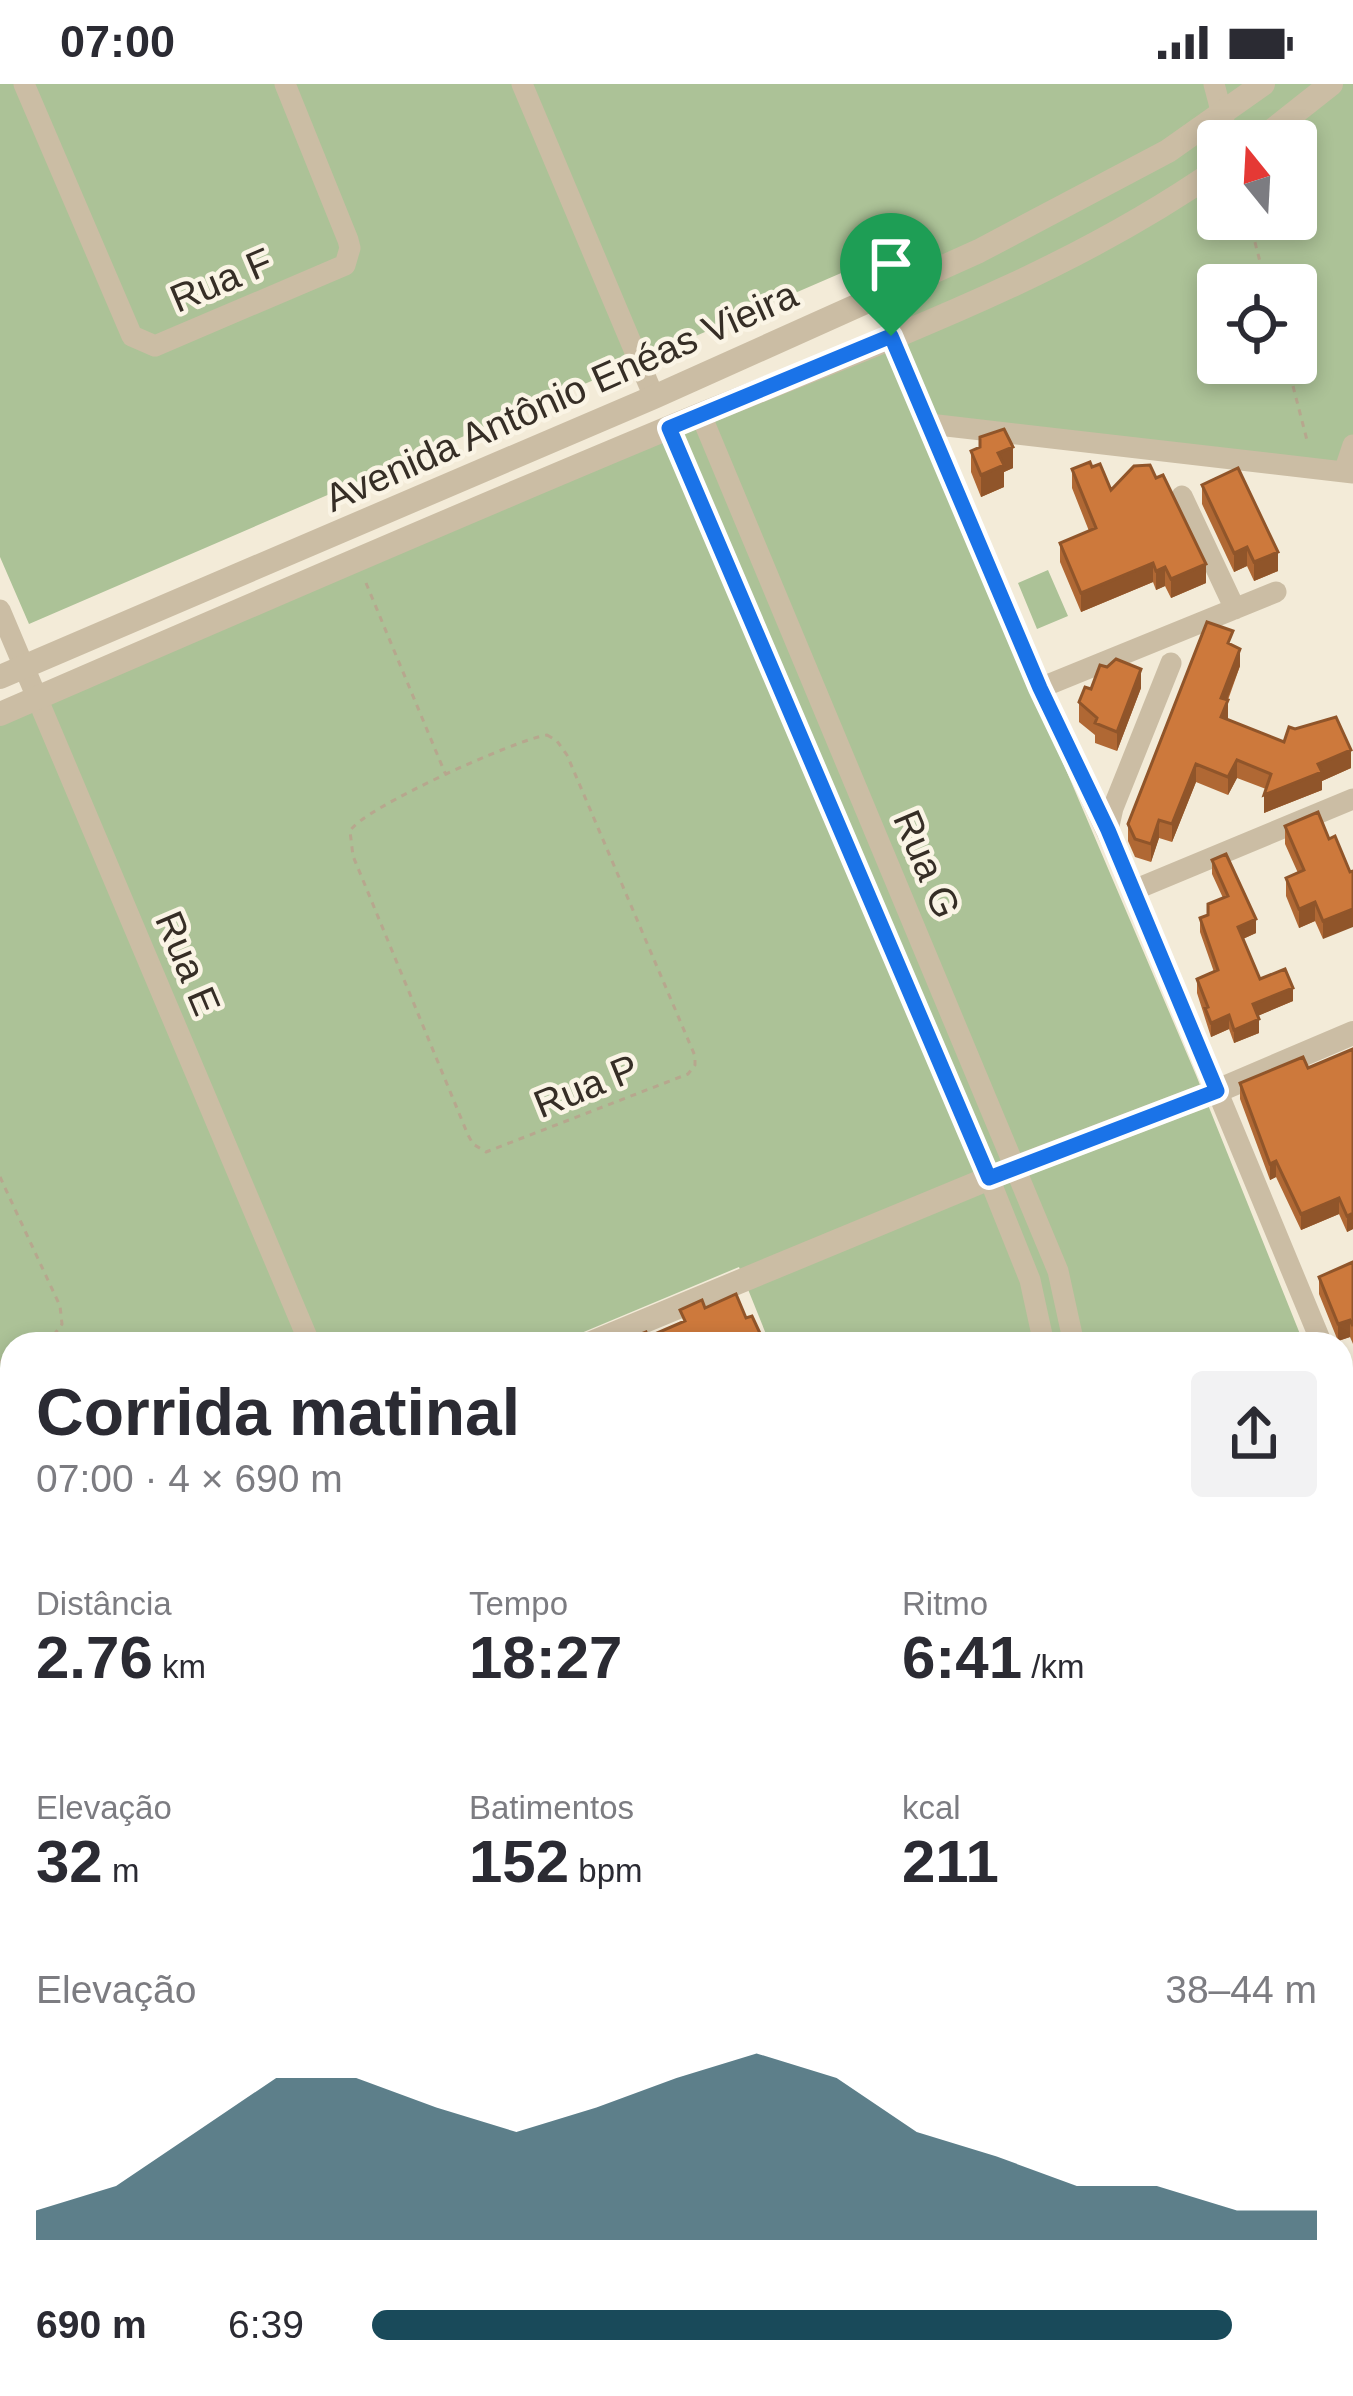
<!DOCTYPE html>
<html lang="pt">
<head>
<meta charset="utf-8">
<style>
	body { margin:0; font-family:Arial,sans-serif; background:#f2f2f3; color:#2b2b33; height:100vh; display:flex; flex-direction:column; font-size:45px; white-space:nowrap }
	* { box-sizing:border-box; margin:0 }
	p { font-size:39px; color:#7c7c81 }
	.icon { flex:none; width:66px; height:66px; fill:none; stroke:currentColor; stroke-width:2; stroke-linecap:round; stroke-linejoin:round }
	.map { position:relative; flex:1; overflow:hidden }
	.sheet { position:absolute; left:0px; top:1248px; width:1353px; height:1065px; display:flex; flex-direction:column; background:#fff; border-radius:36px 36px 0 0; box-shadow:0 6px 18px #0003 }
	.sheet>* { flex:none }
	.needle { width:78px; rotate:342deg }
	.controls { position:absolute; left:1197px; top:36px; display:grid; gap:24px }
	.controls a { display:grid; place-items:center; width:120px; height:120px; border-radius:12px; background:#fff; box-shadow:0 6px 18px #0003; font-size:60px }
	.pin { position:absolute; display:grid; place-items:center; width:102px; height:102px; color:#fff; margin:-123px -51px; border-radius:50% 50% 50% 0; rotate:-45deg; box-shadow:0 0 12px #0007 }
	.pin .icon { rotate:45deg }
	.round { display:grid; place-items:center; flex:none; width:126px; height:126px; border-radius:12px; background:#f2f2f3 }
	.head { display:flex; align-items:center; justify-content:space-between; height:204px; padding:0 36px }
	h1 { font-size:66px; font-weight:700; line-height:90px }
	.metrics { display:grid; grid-template-columns:repeat(3,1fr); gap:18px; height:204px; padding:12px 36px }
	.metrics div { display:grid; align-content:center }
	.metrics b { font-size:60px; font-weight:700 }
	.metrics small { font-size:33px; font-weight:400 }
	.metrics p { font-size:33px }
	.chart { height:336px; padding:24px 36px }
	.chart p { display:flex; justify-content:space-between }
	.chart svg { width:100%; height:216px; margin-top:12px; fill:#194a5a; opacity:.7 }
	ul { padding:0 36px; list-style:none; font-size:39px }
	li { display:grid; grid-template-columns:192px 144px 1fr; align-items:center; height:90px }
	li i { height:30px; border-radius:15px; background:#194a5a }
	.status { display:flex; justify-content:space-between; align-items:center; height:84px; padding:0 60px; background:#fff; direction:ltr }
	.status svg { height:33px; fill:currentColor }
	.map>svg:first-child { display:block }
</style>
</head>
<body>
<div class="status"><b>07:00</b><svg viewBox="0 0 49 12"><path d="M0 12V9h3v3zM5 12V6h3v6zM10 12V3h3v9zM15 12V0h3v12zM26 1h20v11H26zM47 4h2v5h-2z"/></svg></div>
<div class="map">
<svg width="1353" height="2312" viewBox="0 0 1353 2312">
	<rect width="100%" height="100%" fill="#f3ebd8"/>
	<!-- green -->
	<path fill="#acc297" fill-rule="evenodd" d="M0 0H1353V380L937 332 869 177 29 540 0 473ZM1218 57H1296V135H1218ZM1218 201H1296V279H1218Z
		M885 261 1196 991 1304 1260H770L739 1183 555 1260H12V1488L0 1493V637Z
		M1048 486 1068 532 1037 545 1018 499Z
		M1341 1352 1353 1382V1595L1341 1600Z
		M535 2301H768L773 2312H531Z"/>
	<g fill="none" stroke-linecap="round" stroke-linejoin="round">
		<!-- stream -->
		<path stroke="#75a4b1" stroke-width="6" d="M0 1663 12 1674"/>
		<!-- path -->
		<path stroke="#b7a78e" stroke-width="3" stroke-dasharray="6 6" stroke-linecap="butt" d="M1249 135 1266 201
			M1287 279 1308 360
			M366 499 445 689
			M547 651 557 657 567 671 695 972V981L688 990 486 1068 473 1060 468 1051 353 772 350 747C363 724 517 655 547 651Z
			M0 1093 60 1222 62 1240 47 1260
			M0 1278 12 1273"/>
		<!-- service -->
		<path stroke="#cbbda4" stroke-width="10" d="M1087 2301 1090 2312"/>
		<!-- minor -->
		<path stroke="#cbbda4" stroke-width="21" d="M24 0 132 252 155 262 345 181 350 164 348 156 285 0
			M522 0 654 313
			M1214 0 1229 57
			M891 252 1040 604 1134 806 1322 1260
			M701 331 1058 1187 1074 1260
			M929 340 1353 389
			M669 344 989 1094 1030 1196 1044 1260
			M1344 388 1353 361
			M1182 412 1235 525
			M0 526 310 1260
			M1040 604 1276 508
			M1108 746 1113 724 1171 579
			M1134 806 1353 715
			M1341 1306 1353 1335
			M0 1921 12 1950
			M0 2017 12 2012
			M1341 2121 1353 2149
			M157 2301 162 2312
			M779 2301 783 2312
			M893 2301 920 2312
			M504 2312 507 2301"/>
		<!-- tertiary -->
		<path stroke="#cbbda4" stroke-width="24" d="M1259 57 1331 0
			M0 593 654 313 979 167 1168 67 1263 0
			M0 630C228 531 456 432 685 337 867 262 1056 198 1218 85
			M589 1260 1014 1084 1217 1007 1353 949
			M0 1509 12 1504"/>
		<!-- secondary -->
		<path stroke="#9f8c75" stroke-width="27" d="M1341 1869 1353 1864
			M1341 1893 1353 1888
			M292 2312 318 2301
			M350 2312 376 2301"/>
	</g>
	<!-- wall -->
	<path fill="#b06834" d="M971 367 1013 384 1004 388V403L981 413 971 388Z
		M1092 383 1111 406 1206 499 1171 514 1165 502 1156 506 1153 498 1081 528 1060 478V459L1089 447 1072 404V385Z
		M1202 401 1278 487 1254 497 1247 482 1234 488 1202 420Z
		M1233 562 1240 582 1228 616 1227 635 1351 684 1322 697V706L1264 729 1266 705 1237 694 1228 711 1196 698 1172 758 1159 754 1151 778 1135 773 1128 757V740Z
		M1141 604 1117 667 1095 659V651L1079 638V618L1091 605Z
		M1285 742 1329 755 1323 855 1315 837 1299 844 1286 812V794L1298 789 1285 760Z
		M1212 776 1256 849 1243 855 1260 895 1293 917 1257 932 1259 949 1234 959 1229 945 1211 953 1197 909V895L1214 888 1200 848V834L1208 831 1223 814 1212 790Z
		M1353 965V1145L1347 1148 1339 1130 1301 1146 1276 1093 1270 1096 1240 1015V999L1308 984Z
		M1353 1178V1260L1350 1253 1338 1257 1319 1210V1193Z
		M1341 1905 1345 1911 1353 1912V2064L1341 2042V2021L1349 2018 1343 2004 1341 2005Z
		M0 2038 12 2063 13 2301 2 2305 0 2299Z
		M44 2301H127L131 2312H49Z
		M186 2301H266L240 2312H187Z"/>
	<!-- shaded-wall -->
	<path fill="#90552a" d="M1013 363V384L1004 388V403L981 413V391L998 369Z
		M1247 463V482L1234 488V469Z
		M1278 468V487L1254 497V478Z
		M1153 479V498L1081 528V509Z
		M1206 480V499L1171 514V495Z
		M1165 483V502L1156 506V487Z
		M1240 565V582L1221 631V614Z
		M1141 585V604L1117 667V648Z
		M1228 616V634L1221 651V633Z
		M1351 666V684L1322 697V706L1264 729V711L1318 680Z
		M1237 676V694L1228 711V693Z
		M1196 680V698L1172 758V740Z
		M1159 736V754L1151 778V760Z
		M1315 818V837L1299 844V825Z
		M1353 825V843L1323 855V837Z
		M1256 835V849L1238 857V843Z
		M1293 904V917L1253 934V920Z
		M1229 931V945L1211 953V939Z
		M1259 935V949L1234 959V946Z
		M1276 1077V1093L1270 1096V1080Z
		M1339 1114V1130L1301 1146V1130Z
		M1353 1129V1145L1347 1148V1132Z
		M1350 1236V1253L1338 1257V1240Z
		M1353 1816V1842L1342 1847V1821Z
		M12 2278 13 2301 2 2305V2282Z
		M219 2301H266L240 2312H195Z
		M477 2301H485L480 2312H473Z"/>
	<!-- building -->
	<path fill="#cd793c" stroke="#90552a" stroke-width="3" d="M1004 345 1013 363 998 369 1004 381 981 391 971 367 980 363V353Z
		M1090 378 1092 383 1100 380 1111 406 1134 382 1150 381 1156 394 1163 391 1206 480 1171 495 1165 483 1156 487 1153 479 1081 509 1060 459 1096 444 1072 385Z
		M1238 384 1278 468 1254 478 1247 463 1234 469 1202 401Z
		M1207 538 1233 547 1228 559 1240 565 1221 614 1228 616 1221 633 1284 658 1289 643 1295 645 1336 633 1351 666 1318 680 1322 688 1264 711 1271 690 1237 676 1228 693 1196 680 1172 740 1159 736 1151 760 1135 755 1128 740Z
		M1116 575 1141 585 1117 648 1095 639 1097 634 1079 618 1085 603 1091 605 1100 581 1107 583Z
		M1318 728 1329 755 1335 752 1350 788 1353 787V825L1323 837 1315 818 1299 825 1286 794 1304 786 1285 742Z
		M1226 770 1256 835 1238 843 1260 895 1285 885 1293 904 1253 920 1259 935 1234 946 1229 931 1211 939 1205 924 1208 923 1197 895 1218 886 1200 834 1208 831V820L1228 812 1212 776Z
		M1353 965V1129L1347 1132 1339 1114 1301 1130 1276 1077 1270 1080 1240 999 1303 973 1308 984Z
		M1353 1178V1242L1350 1236 1338 1240 1319 1193Z
		M736 1210 746 1234 752 1232 765 1260H603L622 1251 624 1257 646 1248 648 1253 685 1237 680 1226 702 1216 705 1224Z
		M1353 1669V1816L1342 1821 1341 1673Z
		M1341 1905 1345 1911 1353 1912V2011L1343 1986 1341 1987Z
		M1353 2016V2046L1341 2024V2021Z
		M0 2038 12 2063V2109L8 2110 12 2119V2278L2 2282 0 2276Z
		M1353 2219V2312H924L930 2309 933 2301H1081L1086 2307 1099 2301H1341V2225Z
		M54 2301H127L131 2311 58 2312Z
		M190 2301H219L195 2311Z
		M401 2301H477L473 2312H375Z
		M800 2301H893L918 2312H804Z"/>
	<g fill="none" stroke-linecap="round" stroke-linejoin="round">
		<!-- route casing -->
		<g stroke="#fff" stroke-width="24">
			<path id="route" d="M891 252 1040 604 1108 746 1217 1007 989 1094 669 344Z"/>
		</g>
		<!-- route -->
		<use href="#route" stroke="#1a73e8" stroke-width="15"/>
	</g>
	<g text-anchor="middle" dominant-baseline="central" stroke-width="9" stroke-linejoin="round" paint-order="stroke">
		<!-- street labels -->
		<g font-size="39" fill="#362e26" stroke="#faf4e5">
			<text transform="translate(221 196) rotate(-23)">Rua F</text>
			<text transform="translate(561 312) rotate(-24)">Avenida Antônio Enéas Vieira</text>
			<text transform="translate(927 780) rotate(67)">Rua G</text>
			<text transform="translate(188 879) rotate(67)">Rua E</text>
			<text transform="translate(586 1002) rotate(-22)">Rua P</text>
		</g>
	</g>
</svg>
<div class="controls">
<a><svg class="needle" viewBox="-14 -14 28 28"><path d="M0-13l5 13h-10z" fill="#e53935"/><path d="M0 13l5-13h-10z" fill="#7c7c81"/></svg></a>
<a><svg class="icon" aria-label="locate" viewBox="0 0 24 24"><circle cx="12" cy="12" r="6"/><path d="M12 2v4M12 18v4M2 12h4M18 12h4"/></svg></a>
</div>
<div class="pin" style="left:891px;top:252px;background:#1e9e55"><svg class="icon" aria-label="arrive" viewBox="0 0 24 24"><path d="M6 21V4h12l-3 4 3 4H6"/></svg></div>
<section class="sheet">
<div class="head"><div><h1>Corrida matinal</h1><p>07:00 · 4 × 690 m</p></div><a class="round"><svg class="icon" aria-label="share" viewBox="0 0 24 24"><path d="M12 15V3M7 8l5-5 5 5M5 13v7h14v-7"/></svg></a></div>
<div class="metrics">
<div><p>Distância</p><b>2.76<small> km</small></b></div>
<div><p>Tempo</p><b>18:27</b></div>
<div><p>Ritmo</p><b>6:41<small> /km</small></b></div>
</div>
<div class="metrics">
<div><p>Elevação</p><b>32<small> m</small></b></div>
<div><p>Batimentos</p><b>152<small> bpm</small></b></div>
<div><p>kcal</p><b>211</b></div>
</div>
<div class="chart"><p><span>Elevação</span>38–44 m</p>
<svg viewBox="0 0 160 44" preserveAspectRatio="none"><path d="M0 44V38L10 33L20 22L30 11L40 11L50 17L60 22L70 17L80 11L90 6L100 11L110 22L120 27L130 33L140 33L150 38L160 38V44z"/></svg>
</div>
<ul>
<li><b>690 m</b>6:39<i style="width:91%"></i></li>
</ul>
</section>
</div>
</body>
</html>
